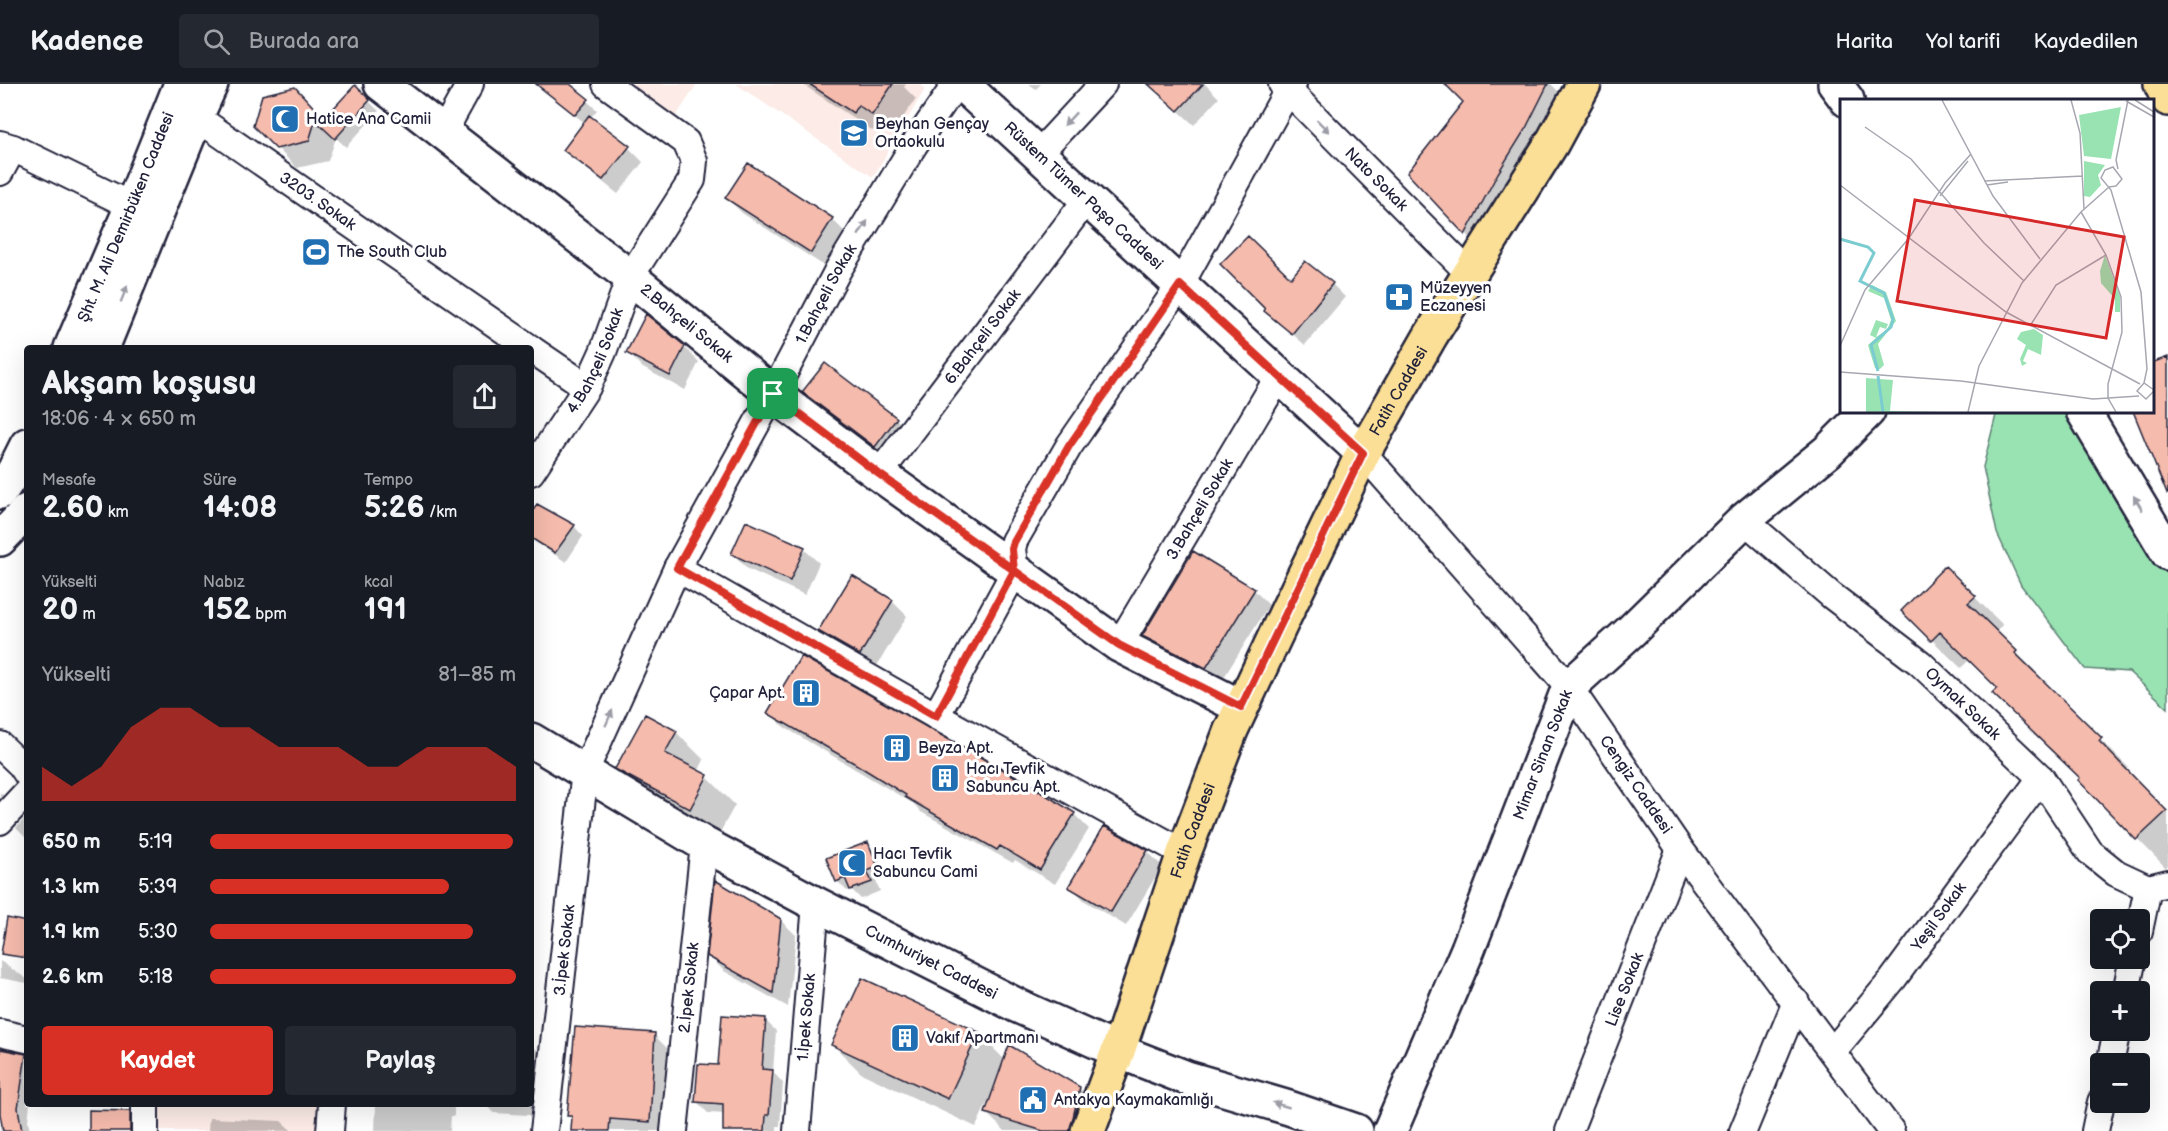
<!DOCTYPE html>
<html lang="tr">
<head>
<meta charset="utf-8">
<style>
	body { margin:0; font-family:"Balsamiq Sans",sans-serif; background:#242831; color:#f1f3f6; height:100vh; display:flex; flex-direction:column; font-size:22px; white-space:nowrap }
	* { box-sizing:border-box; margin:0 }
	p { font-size:20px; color:#9ea1a6 }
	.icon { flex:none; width:33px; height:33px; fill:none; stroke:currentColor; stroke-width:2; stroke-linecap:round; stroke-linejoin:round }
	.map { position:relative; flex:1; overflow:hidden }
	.sheet { position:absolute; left:24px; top:261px; width:510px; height:762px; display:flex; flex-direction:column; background:#171b24; border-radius:6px; box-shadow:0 6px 24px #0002 }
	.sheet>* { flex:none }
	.fabs { position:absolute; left:2090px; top:825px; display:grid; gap:12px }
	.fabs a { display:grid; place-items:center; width:60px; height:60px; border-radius:6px; background:#171b24; box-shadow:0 6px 24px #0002; font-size:30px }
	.pin { position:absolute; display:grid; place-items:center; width:51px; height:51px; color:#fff; margin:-26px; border-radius:12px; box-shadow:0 3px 9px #0006 }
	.round { display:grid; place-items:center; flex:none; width:63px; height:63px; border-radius:6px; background:#242831 }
	.headline { display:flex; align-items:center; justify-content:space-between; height:102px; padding:0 18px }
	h1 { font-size:33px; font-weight:700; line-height:45px }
	.stats { display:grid; grid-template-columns:repeat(3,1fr); gap:9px; height:102px; padding:6px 18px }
	.stats div { display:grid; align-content:center }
	.stats b { font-size:30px; font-weight:700 }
	.stats small { font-size:16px; font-weight:400 }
	.stats p { font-size:16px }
	.chart { height:168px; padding:12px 18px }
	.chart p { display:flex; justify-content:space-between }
	.chart svg { width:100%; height:108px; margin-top:6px; fill:#d93025; opacity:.7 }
	.action { display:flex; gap:12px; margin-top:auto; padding:12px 18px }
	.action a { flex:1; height:69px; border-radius:6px; background:#d93025; color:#fff; font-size:24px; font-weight:700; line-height:69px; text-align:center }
	.action a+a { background:#242831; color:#f1f3f6 }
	ul { padding:0 18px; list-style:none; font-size:20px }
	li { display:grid; grid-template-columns:96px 72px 1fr; align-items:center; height:45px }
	li i { height:15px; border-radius:8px; background:#d93025 }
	header { display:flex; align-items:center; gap:36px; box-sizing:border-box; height:84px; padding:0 30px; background:#171b24; border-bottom:2px solid #363941 }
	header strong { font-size:28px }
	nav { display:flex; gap:33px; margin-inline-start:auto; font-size:21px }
	.search { width:420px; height:54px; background:#242831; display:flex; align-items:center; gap:15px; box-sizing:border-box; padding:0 21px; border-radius:6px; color:#9ea1a6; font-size:22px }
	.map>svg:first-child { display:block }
</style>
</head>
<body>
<header>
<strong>Kadence</strong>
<div class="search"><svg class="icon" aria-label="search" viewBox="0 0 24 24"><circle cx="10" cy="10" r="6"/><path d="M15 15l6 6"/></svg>Burada ara</div>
<nav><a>Harita</a><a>Yol tarifi</a><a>Kaydedilen</a></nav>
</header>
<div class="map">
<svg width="2168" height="1047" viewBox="0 0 2168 1047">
	<rect width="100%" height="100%" fill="#fff"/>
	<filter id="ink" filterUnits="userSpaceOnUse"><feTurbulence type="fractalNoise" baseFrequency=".0167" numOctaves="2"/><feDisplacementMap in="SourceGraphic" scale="12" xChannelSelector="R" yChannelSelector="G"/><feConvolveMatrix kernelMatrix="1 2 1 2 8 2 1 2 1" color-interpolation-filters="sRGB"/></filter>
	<g filter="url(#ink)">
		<!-- built -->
		<path fill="#fcebe6" d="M629 0H697L675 34Z
			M736 0H920L925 5 873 93Z
			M159 1020H323L324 1047H159Z"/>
		<!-- green -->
		<path fill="#99e3b2" stroke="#5e8276" stroke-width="1.5" d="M1997 327H2073L2168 489V624L2129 588 2085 585 2021 501 1997 449 1983 383Z"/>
		<!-- shadow -->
		<path fill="#0003" d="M535 0H568L597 26 590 34 629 64 643 78 618 110 580 80 565 65 585 39Z
			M802 0H906L904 3 916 15 892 49 878 40 873 47Z
			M1029 0H1041L1036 5Z
			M1149 0H1205L1219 14 1194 41Z
			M1446 0H1551L1564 13 1480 164 1409 89 1465 18Z
			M295 4 325 36 355 4 379 27 346 63 336 54 328 77 297 84 275 62Z
			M727 114 832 135 847 150 826 183 742 129Z
			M1291 196 1332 200 1345 213 1305 261 1266 227Z
			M684 263 699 278 685 306 643 284 628 269Z
			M804 308 896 335 911 350 890 377 819 323Z
			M531 434 574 442 583 452 566 478 531 455Z
			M804 465 819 479 805 511 748 485 733 470Z
			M1945 484 2003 541 1996 548 2044 596 2042 598 2129 684 2126 686 2168 729V781L2166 784 2080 696 2081 695 1999 604 1970 575 1961 584 1931 555Z
			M1254 506 1269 521 1221 598 1159 566 1144 551Z
			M892 517 907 532 875 585 835 562 820 547Z
			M769 629 1074 730 1089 745 1055 800 1015 776 1013 779 921 728 914 720 870 694 784 643Z
			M676 648 704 676 698 688 707 693 735 721 718 752 646 713 617 685Z
			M0 708 17 725 0 746Z
			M27 732V755L16 744Z
			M867 760 877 770 886 793 876 797 880 807 861 815 851 805 847 807 837 797Z
			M1147 767 1162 782 1126 842 1085 817 1070 802Z
			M780 836 796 851 788 923 724 887 709 872Z
			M0 877 27 895V899L0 894Z
			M765 936 776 947 773 988 783 999 780 1042H777V1047H725L726 1030 708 1029 697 1018 720 983Z
			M978 949 1005 976 1079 1004 1108 1033 1104 1047H1005L986 1029 989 1020 987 1019 976 1043 861 989 833 961Z
			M654 951 668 965 663 1047H572L573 1036 568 1032Z
			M531 964H535L550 979 547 1032 494 1029 484 1020H531Z
			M0 967 27 971V1020H30L28 1036 30 1047H0V1042L3 1041 0 1021Z
			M376 1020H454V1032H451L450 1047H375Z
			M129 1029 140 1039V1047H90Z
			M209 1034 281 1037 292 1047H208Z"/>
		<!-- building -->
		<path fill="#f5bbac" stroke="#22223b" stroke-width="1.5" d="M536 0H570L589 15 575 31Z
			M809 0H893L872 31 858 21 853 29Z
			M1148 0H1203L1178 27Z
			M1445 0H1548L1526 44 1498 89 1465 151 1407 89 1463 18Z
			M355 1 370 16 335 55 319 40Z
			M295 3 318 28 309 57 276 65 253 42 262 11Z
			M589 31 630 62 603 96 563 66Z
			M748 79 833 134 811 169 725 114Z
			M1248 152 1291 194 1305 177 1333 199 1292 250 1264 227 1265 225 1220 180Z
			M646 230 685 262 670 292 626 269Z
			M2168 273V410H2167L2133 327H2151V279Z
			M825 279 897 334 875 363 802 308Z
			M537 420 575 441 555 469 531 454V431Z
			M746 437 805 463 790 497 731 470Z
			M1193 467 1255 505 1206 584 1142 552Z
			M1945 482 1976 512 1968 519 2017 567 2015 569 2102 654 2099 657 2167 727 2136 756 2078 696 2080 694 1992 609 1997 604 1940 548 1931 557 1901 527Z
			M852 491 893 516 860 571 818 547Z
			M801 572 1033 703 1075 729 1040 786 1000 762 997 766 948 738 905 713 906 711 854 679 767 629Z
			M645 630 677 647 665 669 708 691 690 725 615 685Z
			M1104 742 1148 766 1111 828 1068 803Z
			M868 758 878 783 867 787 872 798 850 806 845 794 836 798 826 774Z
			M715 796 781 835 773 909 707 872Z
			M7 834 27 838V874L1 870Z
			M862 894 979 948 948 1015 831 961Z
			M722 931 766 934 762 985 773 986 769 1031H766L765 1047H723V1020L695 1018 698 980 718 981Z
			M575 943 655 949 650 1038 610 1035 609 1047H571L572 1032H567Z
			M1009 961 1080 1003 1070 1047H1043L985 1029Z
			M0 965 26 970 18 1024 22 1047H3L0 1030Z
			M89 1026 130 1027V1047H89Z"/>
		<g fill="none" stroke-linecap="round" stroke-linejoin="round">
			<!-- street casing -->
			<g stroke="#22223b" stroke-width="30">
				<g id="street">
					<path id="s1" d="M1282 0 1470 190"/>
					<path id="s2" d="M196 33 530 264"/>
					<path d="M443 49 470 0"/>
					<path d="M0 60 13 64 0 88"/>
					<path d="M13 64 132 122"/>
					<path d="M1038 70 1103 0"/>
					<path d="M531 265 587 303"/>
					<path id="s3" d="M1363 369 1569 603 1680 765 1891 1047"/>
					<path id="s4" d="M531 388 587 303 603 268 630 193 692 96 694 77 686 58 606 0"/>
					<path id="s5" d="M879 390 1087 115"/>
					<path id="s6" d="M1744 436 1832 512 1920 579 2041 694 2090 768 2116 789 2148 804 2168 799"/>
					<path d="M677 484 936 632 1184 769"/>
					<path id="s7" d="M1119 561 1279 292"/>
					<path d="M936 632 1015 487 1012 465 1014 457 1069 362 1180 201 1288 6 1293 0"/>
					<path d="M0 661 21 681 27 690"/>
					<path d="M0 737 27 708"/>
					<path d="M2139 847 2148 804"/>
					<path d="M2126 908 2133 874"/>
					<path d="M0 949 27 955"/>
					<path id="s8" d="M1833 967 1893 895 2041 694"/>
					<path d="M2110 980 2117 946"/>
					<path d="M145 1020V1047"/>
					<path d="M330 1047 332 1020"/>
					<path id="s9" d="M544 1047 585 687 677 484 773 310 838 186 914 61 956 0"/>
					<path id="s10" d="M674 1047 704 760"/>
					<path id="s11" d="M797 1047 816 820"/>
					<path id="s12" d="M1569 1047 1680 765"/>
					<path d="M1743 1047 1796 918"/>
					<path d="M2095 1047 2101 1018"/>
				</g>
			</g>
			<!-- secondary casing -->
			<g stroke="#22223b" stroke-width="38">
				<g id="secondary">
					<path id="s13" d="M381 0 630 193 773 310 879 390 1119 561 1241 623"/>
					<path id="s14" d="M962 0 1363 369"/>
					<path d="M1835 0 1847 16"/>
					<path id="s15" d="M71 264 132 122 181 0"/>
					<path d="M102 264 196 33 211 0"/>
					<path d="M2083 327 2168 469"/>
					<path d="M0 408 14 387 27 361"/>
					<path d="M0 455 27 427"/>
					<path id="s16" d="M531 656 704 760 816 820 1018 922 1118 967 1187 994 1289 1024 1356 1047"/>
					<path id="s17" d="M1390 1047 1468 865 1569 603 1631 547 1744 436 1828 367 1868 327"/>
				</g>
			</g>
			<!-- primary casing -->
			<g stroke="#22223b" stroke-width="38">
				<g id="primary">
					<path d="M2161 0 2168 15"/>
					<path id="s18" d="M1088 1047 1118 967 1184 769 1231 646 1286 529 1363 369 1431 251 1552 59 1584 0"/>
				</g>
			</g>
			<!-- street -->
			<use href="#street" stroke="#fff" stroke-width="26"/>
			<!-- secondary -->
			<use href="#secondary" stroke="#fff" stroke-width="33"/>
			<!-- primary -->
			<use href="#primary" stroke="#fbdf96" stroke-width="33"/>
		</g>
		<!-- one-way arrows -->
		<defs><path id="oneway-solid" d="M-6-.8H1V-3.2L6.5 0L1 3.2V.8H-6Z" transform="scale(1.5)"/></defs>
		<g fill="#9c9ca7">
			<use href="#oneway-solid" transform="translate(1070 35) rotate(133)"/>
			<use href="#oneway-solid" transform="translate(1323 42) rotate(45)"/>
			<use href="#oneway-solid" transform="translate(863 144) rotate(-58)"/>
			<use href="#oneway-solid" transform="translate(124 210) rotate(-68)"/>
			<use href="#oneway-solid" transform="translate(2138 419) rotate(-121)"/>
			<use href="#oneway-solid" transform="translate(609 634) rotate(-66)"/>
			<use href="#oneway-solid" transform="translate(1281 1021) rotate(-164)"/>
		</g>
	</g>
	<g fill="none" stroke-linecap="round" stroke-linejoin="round" filter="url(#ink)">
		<!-- route casing -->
		<g stroke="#fff" stroke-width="12">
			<path id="route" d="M773 310 879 390 1119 561 1241 623 1363 369 1180 201 1069 362 1014 458 1012 465 1014 487 936 632 677 484 773 310"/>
		</g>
		<!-- route -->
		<use href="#route" stroke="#d93025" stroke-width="8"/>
	</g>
	<!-- icons -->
	<defs>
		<g id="mosque-square" transform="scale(1.5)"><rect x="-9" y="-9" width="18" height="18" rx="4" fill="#1f6fb2" stroke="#fff"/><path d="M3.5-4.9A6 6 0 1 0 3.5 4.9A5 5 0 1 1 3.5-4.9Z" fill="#fff"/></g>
		<g id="school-square" transform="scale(1.5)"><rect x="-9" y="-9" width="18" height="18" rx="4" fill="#1f6fb2" stroke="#fff"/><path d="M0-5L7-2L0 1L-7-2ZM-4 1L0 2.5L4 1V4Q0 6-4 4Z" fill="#fff"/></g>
		<g id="stadium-square" transform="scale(1.5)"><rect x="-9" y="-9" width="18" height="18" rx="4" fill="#1f6fb2" stroke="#fff"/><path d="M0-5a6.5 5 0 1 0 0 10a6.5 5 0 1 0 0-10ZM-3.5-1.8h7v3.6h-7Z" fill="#fff"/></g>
		<g id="pharmacy-square" transform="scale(1.5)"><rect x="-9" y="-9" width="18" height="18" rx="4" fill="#1f6fb2" stroke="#fff"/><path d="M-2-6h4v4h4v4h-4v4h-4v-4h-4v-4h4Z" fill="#fff"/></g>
		<g id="building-square" transform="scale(1.5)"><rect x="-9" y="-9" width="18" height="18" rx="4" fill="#1f6fb2" stroke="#fff"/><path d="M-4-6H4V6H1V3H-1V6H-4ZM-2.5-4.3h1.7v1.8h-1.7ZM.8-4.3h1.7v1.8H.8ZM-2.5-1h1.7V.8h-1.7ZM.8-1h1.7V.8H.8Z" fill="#fff"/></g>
		<g id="civic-square" transform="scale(1.5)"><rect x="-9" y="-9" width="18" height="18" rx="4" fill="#1f6fb2" stroke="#fff"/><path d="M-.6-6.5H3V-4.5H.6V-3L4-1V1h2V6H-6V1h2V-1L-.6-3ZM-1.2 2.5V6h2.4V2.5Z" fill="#fff"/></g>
	</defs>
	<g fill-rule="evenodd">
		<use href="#mosque-square" x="285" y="35"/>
		<use href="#school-square" x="854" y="49"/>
		<use href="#stadium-square" x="316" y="168"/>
		<use href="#pharmacy-square" x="1399" y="213"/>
		<use href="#building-square" x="806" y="609"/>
		<use href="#building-square" x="897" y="664"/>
		<use href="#building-square" x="945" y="694"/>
		<use href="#mosque-square" x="852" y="779"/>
		<use href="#building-square" x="905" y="954"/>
		<use href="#civic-square" x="1033" y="1016"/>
	</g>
	<g text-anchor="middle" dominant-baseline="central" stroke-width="6" stroke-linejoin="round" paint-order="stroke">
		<!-- poi labels -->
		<g font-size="16" fill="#22223b" stroke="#fff" text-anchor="start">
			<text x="306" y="35">Hatice Ana Camii</text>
			<text x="875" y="40">Beyhan Gençay<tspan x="875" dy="18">Ortaokulu</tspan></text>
			<text x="337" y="168">The South Club</text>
			<text x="1420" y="204">Müzeyyen<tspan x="1420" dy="18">Eczanesi</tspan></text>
			<text x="785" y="609" text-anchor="end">Çapar Apt.</text>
			<text x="918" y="664">Beyza Apt.</text>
			<text x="966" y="685">Hacı Tevfik<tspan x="966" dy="18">Sabuncu Apt.</tspan></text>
			<text x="873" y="770">Hacı Tevfik<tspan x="873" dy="18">Sabuncu Cami</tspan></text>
			<text x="926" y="954">Vakıf Apartmanı</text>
			<text x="1054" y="1016">Antakya Kaymakamlığı</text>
		</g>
		<!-- street labels -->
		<g font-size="16" fill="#22223b" stroke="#fff">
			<text stroke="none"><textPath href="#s1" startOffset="134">Nato Sokak</textPath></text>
			<text stroke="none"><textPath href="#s14" startOffset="165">Rüstem Tümer Paşa Caddesi</textPath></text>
			<text stroke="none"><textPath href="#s2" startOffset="148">3203. Sokak</textPath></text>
			<text stroke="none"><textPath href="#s15" startOffset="142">Şht. M. Ali Demirbüken Caddesi</textPath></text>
			<text stroke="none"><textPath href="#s9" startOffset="897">1.Bahçeli Sokak</textPath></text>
			<text stroke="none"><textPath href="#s13" startOffset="388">2.Bahçeli Sokak</textPath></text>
			<text stroke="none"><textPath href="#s5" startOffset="172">6.Bahçeli Sokak</textPath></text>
			<text stroke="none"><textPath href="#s4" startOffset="129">4.Bahçeli Sokak</textPath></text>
			<text stroke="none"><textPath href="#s18" startOffset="804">Fatih Caddesi</textPath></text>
			<text stroke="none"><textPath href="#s7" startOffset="158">3.Bahçeli Sokak</textPath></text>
			<text stroke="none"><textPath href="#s6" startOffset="286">Oymak Sokak</textPath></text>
			<text stroke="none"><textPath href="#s17" startOffset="406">Mimar Sinan Sokak</textPath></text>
			<text stroke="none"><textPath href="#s3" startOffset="430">Cengiz Caddesi</textPath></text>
			<text stroke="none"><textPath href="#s18" startOffset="318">Fatih Caddesi</textPath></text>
			<text stroke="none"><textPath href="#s8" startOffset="171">Yeşil Sokak</textPath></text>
			<text stroke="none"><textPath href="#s9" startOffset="182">3.İpek Sokak</textPath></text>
			<text stroke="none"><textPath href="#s16" startOffset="458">Cumhuriyet Caddesi</textPath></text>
			<text stroke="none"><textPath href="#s10" startOffset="144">2.İpek Sokak</textPath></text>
			<text stroke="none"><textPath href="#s12" startOffset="152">Lise Sokak</textPath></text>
			<text stroke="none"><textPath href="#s11" startOffset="114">1.İpek Sokak</textPath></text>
		</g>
	</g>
	<!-- overview -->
	<g transform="translate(1840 15)">
		<rect width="314" height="314" fill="#fff"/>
		<path d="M281 8 271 60 244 57 239 16ZM244 62 265 66 258 76 261 86 250 98 244 97ZM265 156 280 197V213H275V200L261 184 260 172ZM32 186 46 193 56 222 38 245 44 266 40 270 35 269 30 253 28 246 36 239 30 236 36 221 48 225 46 230 40 228 36 238 47 231 51 221 44 199 28 192ZM194 230 203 236 201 256 188 250 183 262 187 264 182 267 180 260 186 246 177 240 181 233ZM26 279 53 281 50 312 104 313H26Z" fill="#99e3b2"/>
		<path fill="none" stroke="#7bccd1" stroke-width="3" d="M0 140 28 148 34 154 20 182 44 194 53 220 51 228 31 246 38 272M38 277 43 313"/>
		<path fill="none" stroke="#a7a7b1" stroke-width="1.5" d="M102 1 153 97 200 160M231 1 240 34 244 110M295 1 314 13M286 2 314 18M25 28 71 60 144 144 184 182M278 70 276 61 288 1M144 82 243 77M0 86 166 213 300 285M147 86 168 83M269 88 276 87 282 80 273 68 265 71 261 79 271 91 301 193 307 270 304 284M100 97 128 62M241 113 266 156 281 198 282 233 268 285V299L276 313M190 227 216 186 266 156M0 247 25 191 69 139 105 84 131 55M0 273 121 282 253 300 299 297M314 291 304 284 297 292 306 300 314 292M128 313 139 267 182 184 241 113 269 88"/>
		<path fill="#d62828" fill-opacity="0.15" stroke="#d62828" stroke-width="3" d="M75 101 284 138 266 239 57 202Z"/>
		<rect width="314" height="314" fill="none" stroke="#22223b" stroke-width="3"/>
	</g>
</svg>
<div class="fabs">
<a><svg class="icon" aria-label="locate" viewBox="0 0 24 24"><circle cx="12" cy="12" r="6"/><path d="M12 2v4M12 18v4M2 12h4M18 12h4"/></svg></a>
<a>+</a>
<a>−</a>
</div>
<div class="pin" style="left:773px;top:310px;background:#1e9e55"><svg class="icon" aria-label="arrive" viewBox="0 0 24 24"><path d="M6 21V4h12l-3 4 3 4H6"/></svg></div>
<section class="sheet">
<div class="headline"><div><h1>Akşam koşusu</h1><p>18:06 · 4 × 650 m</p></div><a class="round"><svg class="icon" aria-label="share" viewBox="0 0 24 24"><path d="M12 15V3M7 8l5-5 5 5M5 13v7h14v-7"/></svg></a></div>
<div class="stats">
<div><p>Mesafe</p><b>2.60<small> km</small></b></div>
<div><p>Süre</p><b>14:08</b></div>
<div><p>Tempo</p><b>5:26<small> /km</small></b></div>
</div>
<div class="stats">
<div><p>Yükselti</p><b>20<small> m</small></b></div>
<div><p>Nabız</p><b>152<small> bpm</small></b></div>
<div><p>kcal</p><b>191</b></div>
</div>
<div class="chart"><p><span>Yükselti</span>81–85 m</p>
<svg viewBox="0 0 160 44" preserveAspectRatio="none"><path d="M0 44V30L10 38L20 30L30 14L40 6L50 6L60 14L70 14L80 22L90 22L100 22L110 30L120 30L130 22L140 22L150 22L160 30V44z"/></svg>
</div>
<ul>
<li><b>650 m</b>5:19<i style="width:99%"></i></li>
<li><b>1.3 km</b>5:39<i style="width:78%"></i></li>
<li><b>1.9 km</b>5:30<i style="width:86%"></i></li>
<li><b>2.6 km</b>5:18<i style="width:100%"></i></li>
</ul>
<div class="action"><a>Kaydet</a><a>Paylaş</a></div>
</section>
</div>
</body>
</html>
